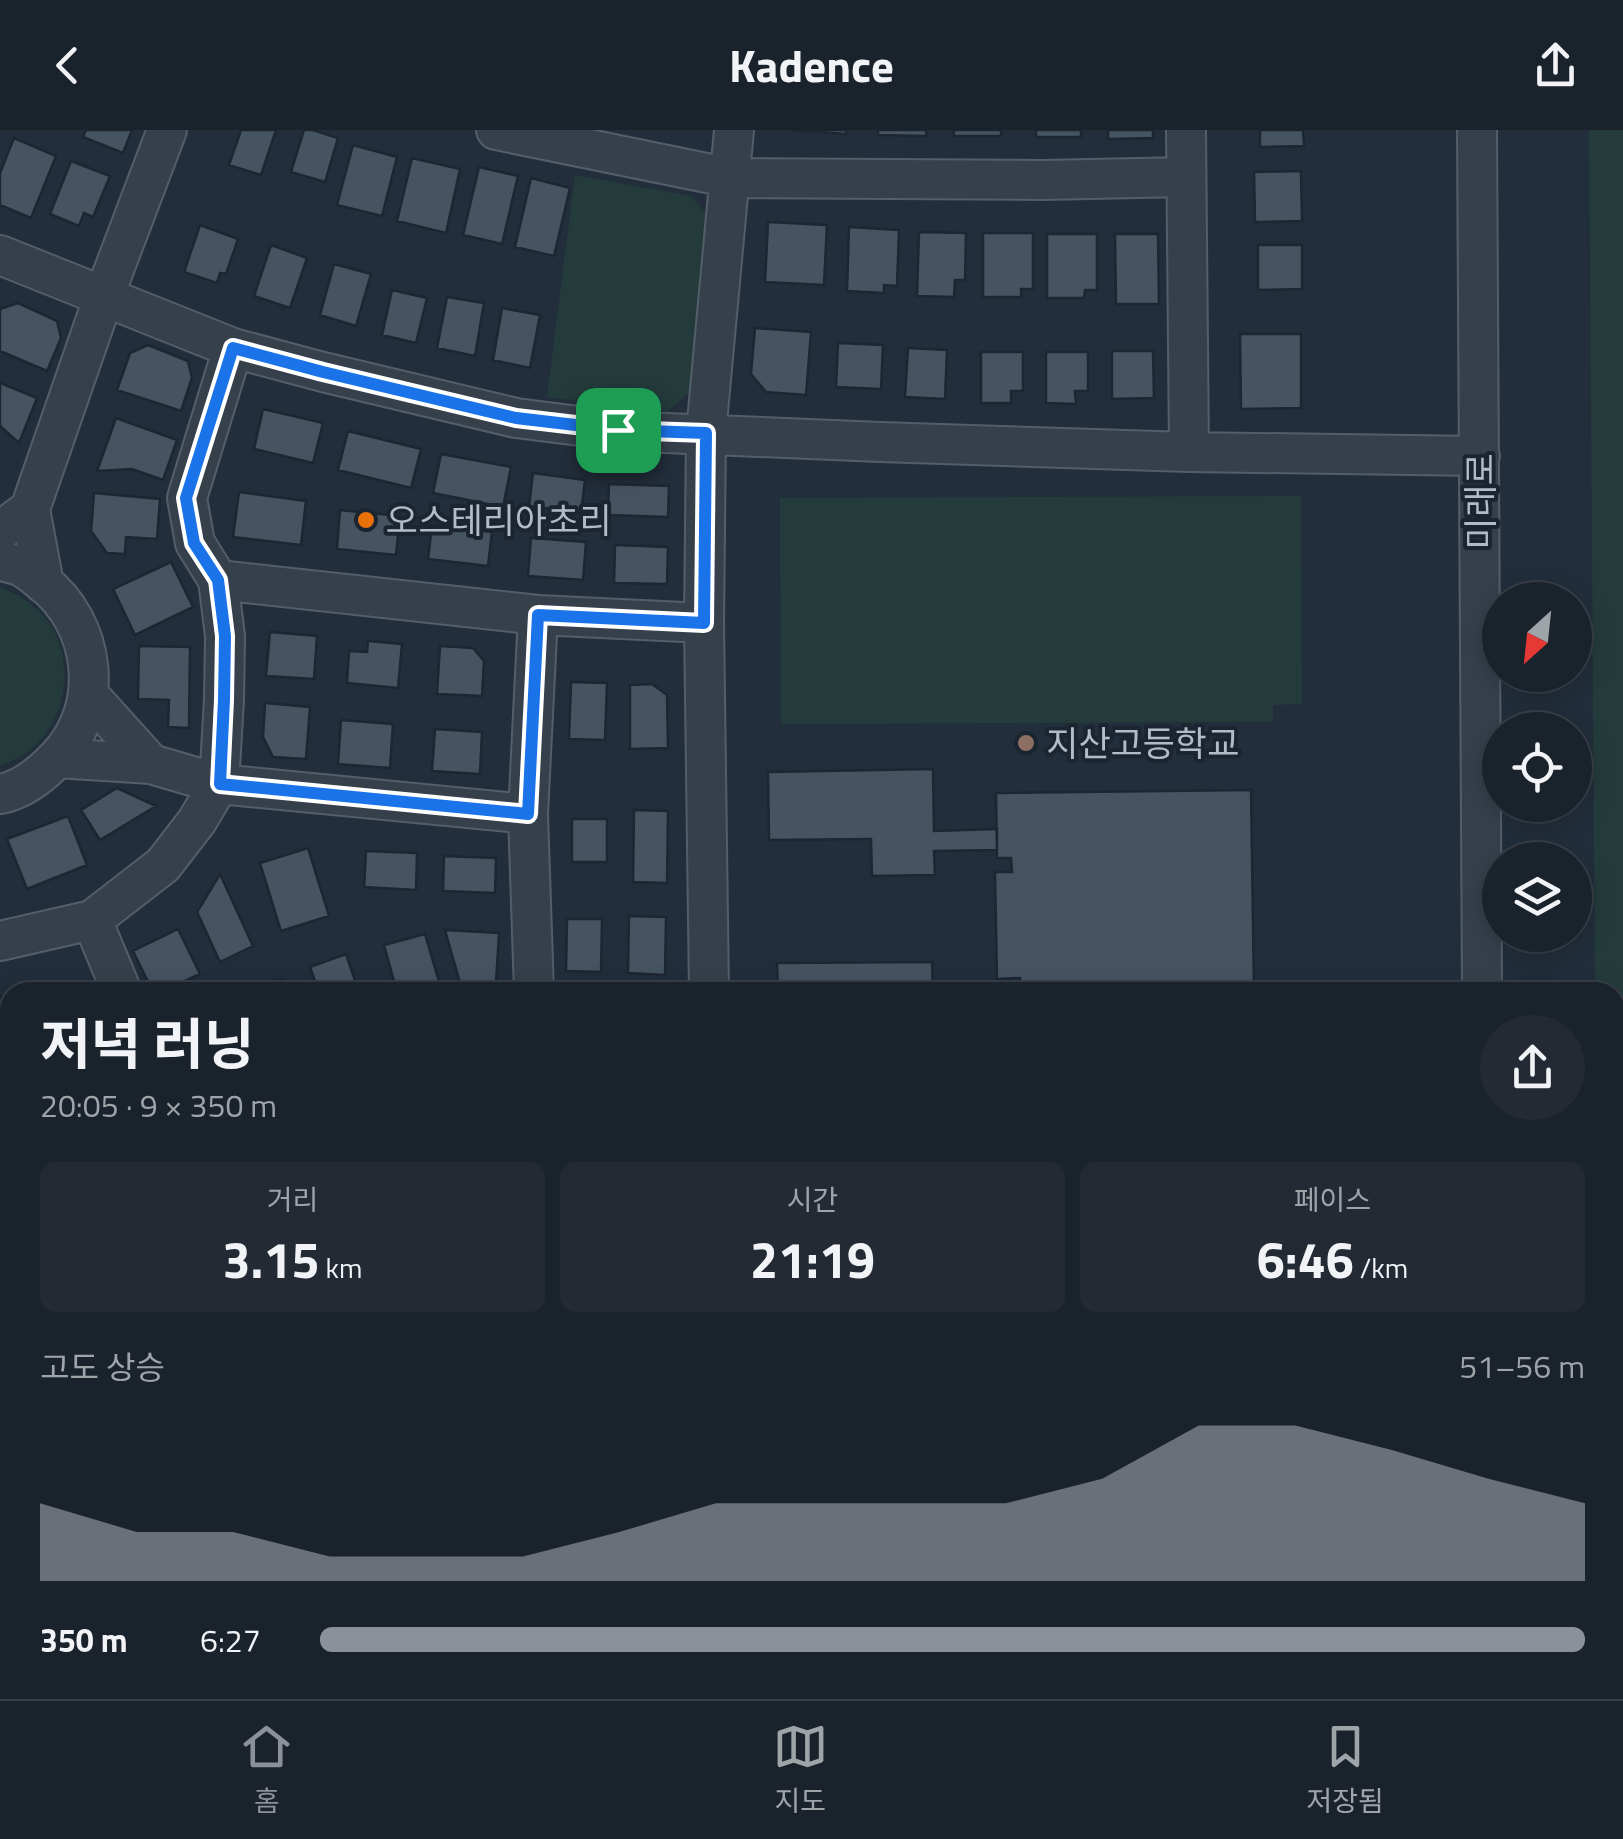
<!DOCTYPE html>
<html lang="ko">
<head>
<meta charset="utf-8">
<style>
	body { margin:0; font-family:"Titillium Web","Noto Sans KR",sans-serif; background:#232a34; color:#f1f3f6; height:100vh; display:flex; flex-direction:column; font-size:38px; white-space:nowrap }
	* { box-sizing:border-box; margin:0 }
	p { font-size:32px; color:#9fa4a9 }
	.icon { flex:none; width:55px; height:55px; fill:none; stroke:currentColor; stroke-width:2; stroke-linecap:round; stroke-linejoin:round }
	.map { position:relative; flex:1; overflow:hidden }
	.details { position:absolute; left:0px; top:852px; width:1625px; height:718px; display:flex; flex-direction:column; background:#1a222c; border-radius:30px 30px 0 0; box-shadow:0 5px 25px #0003,0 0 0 2px #383f48 }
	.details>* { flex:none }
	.needle { width:65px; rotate:207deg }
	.tools { position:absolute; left:1482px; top:452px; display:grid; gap:20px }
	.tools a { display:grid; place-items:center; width:110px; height:110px; border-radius:50%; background:#1a222c; box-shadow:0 5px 25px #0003,0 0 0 2px #383f48; font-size:50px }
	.pin { position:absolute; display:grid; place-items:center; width:85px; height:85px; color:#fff; margin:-42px; border-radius:20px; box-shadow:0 5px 15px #0006 }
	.round { display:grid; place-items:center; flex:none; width:105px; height:105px; border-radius:52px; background:#232a34 }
	.overview { display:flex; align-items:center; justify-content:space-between; height:170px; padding:0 40px }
	h1 { font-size:55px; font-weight:700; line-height:75px }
	.figures { display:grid; grid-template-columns:repeat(3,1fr); gap:15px; height:170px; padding:10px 40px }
	.figures div { display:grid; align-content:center; border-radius:15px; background:#232a34; text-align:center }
	.figures b { font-size:50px; font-weight:700 }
	.figures small { font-size:28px; font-weight:400 }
	.figures p { font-size:28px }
	.chart { height:280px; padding:20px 40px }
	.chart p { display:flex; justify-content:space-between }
	.chart svg { width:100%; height:180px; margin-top:10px; fill:#8c9099; opacity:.7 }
	ul { padding:0 40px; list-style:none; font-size:32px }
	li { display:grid; grid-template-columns:160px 120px 1fr; align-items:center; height:75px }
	li i { height:25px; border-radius:12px; background:#8c9099 }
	header { display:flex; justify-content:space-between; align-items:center; height:130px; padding:0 40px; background:#1a222c; font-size:45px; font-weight:700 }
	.tab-bar { display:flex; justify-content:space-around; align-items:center; height:140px; border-top:2px solid #383f48; background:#1a222c; font-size:28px; color:#9fa4a9 }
	.tab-bar a { display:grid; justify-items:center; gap:5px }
	.tab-bar .active { color:#8c9099 }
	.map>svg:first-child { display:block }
</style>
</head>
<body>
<header><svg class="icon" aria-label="back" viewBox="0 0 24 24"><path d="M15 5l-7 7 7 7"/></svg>Kadence<svg class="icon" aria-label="share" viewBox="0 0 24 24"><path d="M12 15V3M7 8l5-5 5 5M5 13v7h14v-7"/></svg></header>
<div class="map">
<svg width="1623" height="1569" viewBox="0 0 1623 1569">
	<rect width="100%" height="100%" fill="#222e3b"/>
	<!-- green -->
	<path fill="#243b3c" d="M1589 0H1623V880H1615V862H1595Z
		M575 45 691 66 711 89 692 260 667 282 547 267Z
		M1301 366 1302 574 1273 575V592L781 594 780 368Z
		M0 457C19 465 38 476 50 494 77 536 65 599 22 626 15 630 7 633 0 636Z
		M0 1276 10 1277V1361H0Z"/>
	<!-- building -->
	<path fill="#465462" stroke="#1d2732" stroke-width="2.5" d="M86 0H132L123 23 83 7Z
		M241 0H276L261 45 229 35Z
		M304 0H313L338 8 325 52 291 42Z
		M790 0H846V4Z
		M878 0H926V6L878 5Z
		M954 0H1001V6H954Z
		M1036 0H1081V7H1036Z
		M1108 0H1153V8L1108 9Z
		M1260 0H1303L1304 16 1260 17Z
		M14 8 56 26 31 88 0 75V43Z
		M353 15 397 27 382 86 337 75Z
		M412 28 460 39 446 103 397 91Z
		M71 31 110 46 93 87 84 83 79 96 50 84Z
		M479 37 518 46 502 114 463 105Z
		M1301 41 1302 91 1255 92 1254 42Z
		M531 48 570 58 554 126 515 117Z
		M768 92 827 95 824 155 765 152Z
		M200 95 238 109 226 144 220 143 217 153 184 142Z
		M849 97 899 100 897 156 884 155V163L847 161Z
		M919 102 966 103 965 150H955L954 167 917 166Z
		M983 103H1033V159H1021V167H983Z
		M1047 104H1097V160H1085L1084 168H1047Z
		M1115 104H1158L1159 174H1116Z
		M271 115 307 128 290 178 254 166Z
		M1258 115H1302V159L1258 160Z
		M334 134 371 144 356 196 320 185Z
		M392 160 427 168 416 213 382 205Z
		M447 167 484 173 475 226 437 218Z
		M18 173 57 191 61 208 47 241 0 221V179Z
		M502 178 540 185 530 238 493 230Z
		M755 198 811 202 806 265 766 262 751 244Z
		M1240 204H1301V278L1241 279Z
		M838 213 883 215 881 259 836 257Z
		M148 215 188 231 192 248 181 281 117 260 130 223Z
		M908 218 947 220 945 269 905 267Z
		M1112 221H1153L1154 268 1112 269Z
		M981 222H1023V261H1011V273H981Z
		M1046 222H1088V261H1075L1076 274 1046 273Z
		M0 253 37 268 19 313 0 296Z
		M263 279 323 293 313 333 254 319Z
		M116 288 177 310 163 350 132 339 97 341Z
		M348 301 421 319 411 358 338 340Z
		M441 324 511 337 503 377 433 363Z
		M533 343 585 350 581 383 529 376Z
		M609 354 669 356 668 387 608 385Z
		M239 362 306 371 301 415 233 407Z
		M94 363 160 369 157 409 126 407 125 424 107 423 91 401Z
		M340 380 400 386 396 425 337 419Z
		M432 395 492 402 488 436 428 429Z
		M531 408 586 412 583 450 528 446Z
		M615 415 668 417 667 454 614 453Z
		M171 432 193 477 135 505 113 459Z
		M270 502 317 506 314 549 266 546Z
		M368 511 402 514 398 558 347 553 349 521 367 522Z
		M139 516 190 517 189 598 168 597 169 570 138 569Z
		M440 516 473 518 484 531 482 566 437 564Z
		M571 552 607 553 605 610 569 609Z
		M652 554 667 565 668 618 630 619V555Z
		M265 573 310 577 306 629 273 627 263 607Z
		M341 590 393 594 390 638 338 634Z
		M435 599 482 602 480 644 432 641Z
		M933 639 934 701 997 699V720L934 721 935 745 872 746 871 709 769 710 768 642Z
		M117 658 156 676 100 710 81 680Z
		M1251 660 1254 862H1020V848L997 849 995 742H1012L1011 728H997L996 663Z
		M634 680 668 681 667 753 633 752Z
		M68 686 87 735 27 759 7 709Z
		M572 689H607V732H572Z
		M308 718 329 786 281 801 260 733Z
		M366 721 417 723 416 760 364 757Z
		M444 726 496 728 495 763 443 761Z
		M220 744 253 816 220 832 197 782Z
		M629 786 666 787 665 845 628 843Z
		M567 789H602L601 842 566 841Z
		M178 799 200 844 161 862H153L133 821Z
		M445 800 499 803 496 853 462 860Z
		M425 804 442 862H397L384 815Z
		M346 824 359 862H319L310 837Z
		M932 832 933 862H778L777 833Z
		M281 849 287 862H247Z
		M94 853 97 862H66Z
		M0 866 10 867V911H0Z
		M0 954 10 955 5 1008 0 1007Z
		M0 1120H5L2 1181H0Z
		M1623 1192V1253L1615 1258V1196Z
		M371 1560H441L446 1569H377Z
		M493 1560H546L549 1569H476L475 1565Z
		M746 1560H789L795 1569H734Z
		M961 1560H1044L1029 1569H966Z
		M1184 1560H1251L1236 1569H1189Z
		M1471 1560H1578L1561 1569H1469Z"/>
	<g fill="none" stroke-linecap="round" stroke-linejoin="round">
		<!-- minor casing -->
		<g stroke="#545e69" stroke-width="42">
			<path id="minor" d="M496 0 731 48 1043 50 1186 47
				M1186 0 1189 322
				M1477 0 1482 862
				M0 125 233 218 323 242 516 288 619 301 880 312 1189 322 1480 326
				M30 379 104 166 167 0
				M0 401 30 379 44 454
				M0 430C7 433 15 434 22 437 29 441 35 446 41 451 96 493 106 576 58 627 43 643 22 660 0 664
				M218 450 538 485 704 493
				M57 628 151 634 88 564
				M151 634 219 654 528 684
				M92 790 122 862
				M0 811 92 790 163 735 197 691 219 654 224 570 225 506 218 450 195 413 187 368 233 218
				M534 862 528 684 538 485
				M709 862 704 493 706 303 734 0
				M0 1063H10
				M1615 1162 1623 1160
				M0 1236H10
				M0 1390 10 1391
				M589 1560 594 1569
				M837 1560 844 1569
				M706 1569 719 1560
				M1092 1569 1107 1560
				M1448 1569 1454 1560"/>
		</g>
		<!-- minor -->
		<use href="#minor" stroke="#36404b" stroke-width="38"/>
	</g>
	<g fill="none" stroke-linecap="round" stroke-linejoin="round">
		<!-- route casing -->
		<g stroke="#fff" stroke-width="20">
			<path id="route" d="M233 218 323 242 516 288 618 300 706 303 704 493 538 485 528 684 220 654 224 570 225 506 218 450 194 413 186 368Z"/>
		</g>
		<!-- route -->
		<use href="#route" stroke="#1a73e8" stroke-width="12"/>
	</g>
	<!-- markers -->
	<circle fill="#e8710a" stroke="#1b2530" stroke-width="4" cx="366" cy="390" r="10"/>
	<circle fill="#8d6e63" stroke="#1b2530" stroke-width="4" cx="1026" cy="613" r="10"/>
	<g text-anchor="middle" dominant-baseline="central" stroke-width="8" stroke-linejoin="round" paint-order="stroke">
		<!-- street labels -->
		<g font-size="35" fill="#b2bbc7" stroke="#1b2530">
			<text transform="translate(1480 371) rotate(-90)">미래로</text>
		</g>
		<!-- poi labels -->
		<g font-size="35" fill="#b2bbc7" stroke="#1b2530" text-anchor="start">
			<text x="386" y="390">오스테리아초리</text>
			<text x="1046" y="613">지산고등학교</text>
		</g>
	</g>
</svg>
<div class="tools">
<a><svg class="needle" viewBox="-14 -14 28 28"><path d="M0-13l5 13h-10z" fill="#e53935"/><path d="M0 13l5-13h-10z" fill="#9fa4a9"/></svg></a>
<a><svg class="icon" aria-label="locate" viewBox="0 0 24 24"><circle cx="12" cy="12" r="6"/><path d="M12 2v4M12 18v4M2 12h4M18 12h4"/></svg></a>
<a><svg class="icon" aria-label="layers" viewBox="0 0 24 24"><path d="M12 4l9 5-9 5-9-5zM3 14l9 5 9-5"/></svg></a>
</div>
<div class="pin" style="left:618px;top:300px;background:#1e9e55"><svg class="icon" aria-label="arrive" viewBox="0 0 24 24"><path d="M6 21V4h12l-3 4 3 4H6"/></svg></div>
<section class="details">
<div class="overview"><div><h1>저녁 러닝</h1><p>20:05 · 9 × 350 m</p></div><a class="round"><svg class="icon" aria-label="share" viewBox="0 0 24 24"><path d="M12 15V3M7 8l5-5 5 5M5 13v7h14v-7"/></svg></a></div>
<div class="figures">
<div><p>거리</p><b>3.15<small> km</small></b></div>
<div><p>시간</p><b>21:19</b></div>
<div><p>페이스</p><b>6:46<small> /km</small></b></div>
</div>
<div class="chart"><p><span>고도 상승</span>51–56 m</p>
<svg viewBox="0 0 160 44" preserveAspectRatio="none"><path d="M0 44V25L10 32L20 32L30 38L40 38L50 38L60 32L70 25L80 25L90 25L100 25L110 19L120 6L130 6L140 12L150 19L160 25V44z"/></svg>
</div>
<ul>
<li><b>350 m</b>6:27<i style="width:100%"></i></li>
</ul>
</section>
</div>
<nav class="tab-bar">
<a class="active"><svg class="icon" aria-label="home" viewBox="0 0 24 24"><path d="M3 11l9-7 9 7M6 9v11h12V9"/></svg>홈</a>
<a><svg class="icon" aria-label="map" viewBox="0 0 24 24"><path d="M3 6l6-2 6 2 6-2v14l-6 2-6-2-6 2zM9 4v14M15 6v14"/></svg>지도</a>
<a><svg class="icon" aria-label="saved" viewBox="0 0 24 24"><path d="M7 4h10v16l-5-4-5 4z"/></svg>저장됨</a>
</nav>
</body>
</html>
